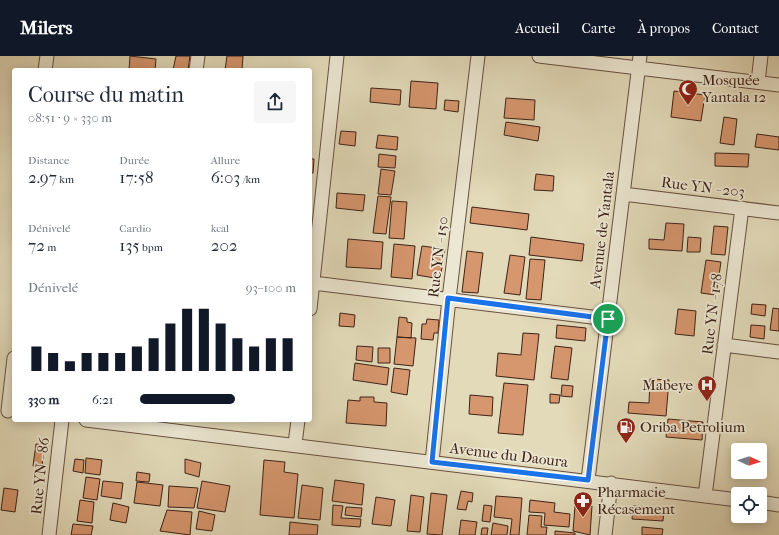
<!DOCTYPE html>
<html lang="fr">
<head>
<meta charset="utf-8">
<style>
	body { margin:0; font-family:"IM FELL French Canon",serif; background:#f6f6f7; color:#1f2937; height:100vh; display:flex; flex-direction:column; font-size:15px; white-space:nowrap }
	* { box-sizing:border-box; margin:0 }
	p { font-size:13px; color:#747a83 }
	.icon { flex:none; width:22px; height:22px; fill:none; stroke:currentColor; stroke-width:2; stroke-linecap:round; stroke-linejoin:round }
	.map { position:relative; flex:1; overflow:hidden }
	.details { position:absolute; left:12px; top:12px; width:300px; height:354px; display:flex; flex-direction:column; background:#fff; border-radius:4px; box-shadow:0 2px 10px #0003 }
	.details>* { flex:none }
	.needle { width:26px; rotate:94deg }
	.buttons { position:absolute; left:731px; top:387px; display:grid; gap:8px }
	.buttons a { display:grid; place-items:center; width:36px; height:36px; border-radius:4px; background:#fff; box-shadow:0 2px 10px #0003; font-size:20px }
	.pin { position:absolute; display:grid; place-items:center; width:34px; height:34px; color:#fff; margin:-17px; border:2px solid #fff; border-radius:50%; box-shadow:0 1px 4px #0007 }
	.round { display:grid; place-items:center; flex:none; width:42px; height:42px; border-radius:4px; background:#f6f6f7 }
	.headline { display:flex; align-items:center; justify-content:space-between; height:68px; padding:0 16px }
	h1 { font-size:22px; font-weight:600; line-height:30px }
	.metrics { display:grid; grid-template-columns:repeat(3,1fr); gap:6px; height:68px; padding:4px 16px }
	.metrics div { display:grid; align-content:center }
	.metrics b { font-size:17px; font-weight:600 }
	.metrics small { font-size:11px; font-weight:400 }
	.metrics p { font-size:11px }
	.chart { height:112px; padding:8px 16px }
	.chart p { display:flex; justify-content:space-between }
	.chart svg { width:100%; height:72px; margin-top:4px; stroke:#111827; stroke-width:6 }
	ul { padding:0 16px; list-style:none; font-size:13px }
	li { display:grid; grid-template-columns:64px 48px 1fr; align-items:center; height:30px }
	li i { height:10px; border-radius:5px; background:#111827 }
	header { display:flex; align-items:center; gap:24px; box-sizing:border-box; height:56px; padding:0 20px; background:#111827; color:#fff }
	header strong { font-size:19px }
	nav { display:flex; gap:22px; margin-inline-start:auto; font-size:14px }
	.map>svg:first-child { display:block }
</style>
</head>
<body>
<header>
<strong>Milers</strong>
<nav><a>Accueil</a><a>Carte</a><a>À propos</a><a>Contact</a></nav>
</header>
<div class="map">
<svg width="779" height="479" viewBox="0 0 779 479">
	<rect width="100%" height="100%" fill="#e2dab9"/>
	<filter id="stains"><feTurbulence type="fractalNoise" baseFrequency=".005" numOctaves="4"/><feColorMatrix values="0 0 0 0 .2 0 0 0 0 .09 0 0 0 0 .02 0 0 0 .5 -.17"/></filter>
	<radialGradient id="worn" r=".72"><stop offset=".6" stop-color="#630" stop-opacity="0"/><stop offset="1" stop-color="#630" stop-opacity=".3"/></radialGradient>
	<!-- building -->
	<path fill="#d6966e" stroke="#3d2218" d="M130 0 156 3 155 14H129Z
		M176 0H190L188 14H173Z
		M227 0H243L242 14H225Z
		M411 25 438 27 436 53 409 51Z
		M371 32 401 34 400 49 370 46Z
		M674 35 705 39 701 65 671 61Z
		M506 42 535 44 534 64 504 62Z
		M445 44 459 45 458 56 444 54Z
		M724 61 737 63 734 89 720 87Z
		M506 66 540 71 538 85 504 79Z
		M341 75 356 76 355 90 339 88Z
		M757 78 779 81V94L755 91Z
		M378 79 398 81 397 94 376 92Z
		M715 97 749 98 748 111 715 110Z
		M379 98 396 100 395 112 378 111Z
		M310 103H314L313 117H310Z
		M381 113 395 115 391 139 378 138Z
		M536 118 554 120 553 135 534 134Z
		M337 137 365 139 363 155 336 152Z
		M378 140 391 141 386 178 373 177Z
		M392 145 407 146 404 183 389 182Z
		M472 151 529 158 527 174 470 167Z
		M666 167 684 168 682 195 649 193V183L664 184Z
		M714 170 728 171 725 199 711 198Z
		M531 181 584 188 582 205 529 199Z
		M688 181 701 182 700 196H687Z
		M348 183 383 186 381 213 346 211Z
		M394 188 415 190 412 223 391 221Z
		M422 190 445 193 440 223 417 219Z
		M467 195 483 197 478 237 462 236Z
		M510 199 525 201 520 239 504 237Z
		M530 203 545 204 541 244 526 243Z
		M706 204 721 206 716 239 701 237Z
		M752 248 766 249 765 260 751 258Z
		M773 252 779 253V275L770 274Z
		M678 253 696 255 694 280 675 278Z
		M340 257 355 259 354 271 339 270Z
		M399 261 407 262V266L412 267 411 282 397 281Z
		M427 263 439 264 438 277H434L433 284 421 283 422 268H426Z
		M557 269 586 272 585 285 556 282Z
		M751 269 765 270 764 283 750 281Z
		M523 277 539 278 534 324 496 320 498 297 521 299Z
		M397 281 416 282 413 310 394 308Z
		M357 290 373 291 372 306 356 304Z
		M555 290 572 292 568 324 551 322Z
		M378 292H390V307H378Z
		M355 307 389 312 387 329 353 324Z
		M394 312 410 314 407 339 391 336Z
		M650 323 669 324 666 360 628 357 629 346 649 347Z
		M504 327 528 329 523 379 498 377Z
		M562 329 573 330 572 341 561 340Z
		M550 338 560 339 559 347H550Z
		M470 339 493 341 492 360 469 358Z
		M360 341H374V346L387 347 386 370 346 367 348 344 360 345Z
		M668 363 703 366 702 384 666 381Z
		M36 388 44 389 42 411 33 410Z
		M86 402 102 404 100 419 85 417Z
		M75 403 84 404 83 417 73 415Z
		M185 403 201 407 199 421 185 417Z
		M264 404 285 406 284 416 298 418 294 462 260 459Z
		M137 416 150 418 149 426 136 425Z
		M86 421 100 423 97 444 83 442Z
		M335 424 364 428 362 449 332 445Z
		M103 425 123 427 121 443 101 440Z
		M202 425 230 430 225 456 197 452Z
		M137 426 163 429 160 450 134 447Z
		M302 429 323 432 320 464 298 462Z
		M169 430 198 432 194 452 168 451Z
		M4 432 18 434 15 456 1 454Z
		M461 435 473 437 472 446 468 445 466 454 457 453Z
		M431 437 447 439 442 479 427 478Z
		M411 439 424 441 420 476 407 475Z
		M496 440 522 442 519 479H510L512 463 494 461Z
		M376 441 395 444 391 470 372 468Z
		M80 444 94 446 92 467 77 465Z
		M530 444 555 447 554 456 570 458 569 471 544 469 545 457 529 456Z
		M113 447 129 451 126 467 110 464Z
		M333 449 343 450 341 462 361 463 360 471 332 469Z
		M484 449 492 450 490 466 482 465Z
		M575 450H592L590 479 573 475Z
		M633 450 664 452 663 465 632 463Z
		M346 451 362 452 361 461 345 459Z
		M167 454 192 456 190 479 160 475Z
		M199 455 215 459 212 475 196 473Z
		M529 459 542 460 541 471H547L546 479H527Z
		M461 464 477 466 475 479H459Z
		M290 466 318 469 317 479H289Z
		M493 467 508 470 507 479H491Z
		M73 468 93 470 91 479H71Z
		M642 471 663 473 662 479H642Z
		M482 472H488L487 479H481Z
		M555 475 575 477V479H555Z"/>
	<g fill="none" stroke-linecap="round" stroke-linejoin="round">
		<!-- minor casing -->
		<g stroke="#665040" stroke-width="15">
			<path id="minor" d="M539 0 779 29
				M45 14 47 0
				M196 14 198 0
				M758 26 761 0
				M623 138 779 157
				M313 227 608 263
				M310 253 337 0
				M724 289 779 296
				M8 355 14 302
				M86 364 738 444
				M295 388 298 364
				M432 406 449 243 478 0
				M588 424 640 0
				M705 440 742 152
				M760 446 779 449
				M49 479 62 364
				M605 479 611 427"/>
		</g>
		<!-- minor -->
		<use href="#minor" stroke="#ece7d2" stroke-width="13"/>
	</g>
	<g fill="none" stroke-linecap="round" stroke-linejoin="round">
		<!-- route casing -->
		<g stroke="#fff" stroke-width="8">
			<path id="route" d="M448 242 608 263 588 424 432 406Z"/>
		</g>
		<!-- route -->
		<use href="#route" stroke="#1a73e8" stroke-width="5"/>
	</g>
	<!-- icons -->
	<defs>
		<g id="mosque-pin" transform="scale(1)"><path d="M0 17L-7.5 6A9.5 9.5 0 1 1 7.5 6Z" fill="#8f2418" stroke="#ece7d2"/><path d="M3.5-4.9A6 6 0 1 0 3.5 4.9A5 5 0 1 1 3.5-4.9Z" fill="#fff"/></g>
		<g id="hospital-pin" transform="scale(1)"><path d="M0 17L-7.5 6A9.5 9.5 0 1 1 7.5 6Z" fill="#8f2418" stroke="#ece7d2"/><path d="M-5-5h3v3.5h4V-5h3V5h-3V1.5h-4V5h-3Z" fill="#fff"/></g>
		<g id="fuel-pin" transform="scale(1)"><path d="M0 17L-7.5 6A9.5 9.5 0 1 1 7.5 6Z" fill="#8f2418" stroke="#ece7d2"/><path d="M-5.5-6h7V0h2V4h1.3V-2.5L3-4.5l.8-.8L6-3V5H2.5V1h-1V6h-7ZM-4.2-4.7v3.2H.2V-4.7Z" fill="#fff"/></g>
		<g id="pharmacy-pin" transform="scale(1)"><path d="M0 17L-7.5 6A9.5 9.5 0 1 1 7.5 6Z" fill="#8f2418" stroke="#ece7d2"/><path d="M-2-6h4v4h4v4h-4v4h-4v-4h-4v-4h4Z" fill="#fff"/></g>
	</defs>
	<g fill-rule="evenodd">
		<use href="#mosque-pin" x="688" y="33"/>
		<use href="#hospital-pin" x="707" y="329"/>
		<use href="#fuel-pin" x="626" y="371"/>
		<use href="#pharmacy-pin" x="583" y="445"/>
	</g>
	<g text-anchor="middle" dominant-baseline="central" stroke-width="3.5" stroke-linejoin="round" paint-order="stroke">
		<!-- poi labels -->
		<g font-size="15" fill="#3d2218" stroke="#ece7d2" text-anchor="start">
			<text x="702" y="24">Mosquée<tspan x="702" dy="17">Yantala 12</tspan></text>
			<text x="693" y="329" text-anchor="end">Mabeye</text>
			<text x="640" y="371">Oriba Petrolium</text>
			<text x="597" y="436">Pharmacie<tspan x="597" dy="17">Récasement</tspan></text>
		</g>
		<!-- street labels -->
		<g font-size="15" fill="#3d2218" stroke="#ece7d2">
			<text transform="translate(703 131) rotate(7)">Rue YN - 203</text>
			<text transform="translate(602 174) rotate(-83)">Avenue de Yantala</text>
			<text transform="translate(438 201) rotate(-83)">Rue YN - 150</text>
			<text transform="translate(712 258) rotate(-83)">Rue YN - 178</text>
			<text transform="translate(509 399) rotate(7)">Avenue du Daoura</text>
			<text transform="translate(40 420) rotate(-84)">Rue YN - 86</text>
		</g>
	</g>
	<rect width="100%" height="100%" filter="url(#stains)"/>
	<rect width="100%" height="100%" fill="url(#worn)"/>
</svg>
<div class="buttons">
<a><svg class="needle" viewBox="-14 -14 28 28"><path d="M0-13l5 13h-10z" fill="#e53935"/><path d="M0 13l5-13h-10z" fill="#747a83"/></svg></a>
<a><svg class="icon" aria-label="locate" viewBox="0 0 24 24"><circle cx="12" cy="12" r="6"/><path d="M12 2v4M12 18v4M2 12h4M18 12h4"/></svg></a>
</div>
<div class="pin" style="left:608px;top:263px;background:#1e9e55"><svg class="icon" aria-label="arrive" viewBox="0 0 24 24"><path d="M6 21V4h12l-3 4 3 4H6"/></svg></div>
<section class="details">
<div class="headline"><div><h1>Course du matin</h1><p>08:51 · 9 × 330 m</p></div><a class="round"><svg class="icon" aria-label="share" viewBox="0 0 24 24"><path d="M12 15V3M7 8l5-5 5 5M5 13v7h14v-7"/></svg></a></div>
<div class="metrics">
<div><p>Distance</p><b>2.97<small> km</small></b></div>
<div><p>Durée</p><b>17:58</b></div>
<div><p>Allure</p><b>6:03<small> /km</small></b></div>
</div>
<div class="metrics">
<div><p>Dénivelé</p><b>72<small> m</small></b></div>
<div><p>Cardio</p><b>135<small> bpm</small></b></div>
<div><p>kcal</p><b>202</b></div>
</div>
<div class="chart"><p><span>Dénivelé</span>93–100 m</p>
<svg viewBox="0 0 160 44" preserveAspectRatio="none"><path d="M5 44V29M15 44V33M25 44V38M35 44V33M45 44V33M55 44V33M65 44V29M75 44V24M85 44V15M95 44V6M105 44V6M115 44V15M125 44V24M135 44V29M145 44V24M155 44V24"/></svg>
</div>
<ul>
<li><b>330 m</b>6:21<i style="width:61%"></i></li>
</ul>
</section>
</div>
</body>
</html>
